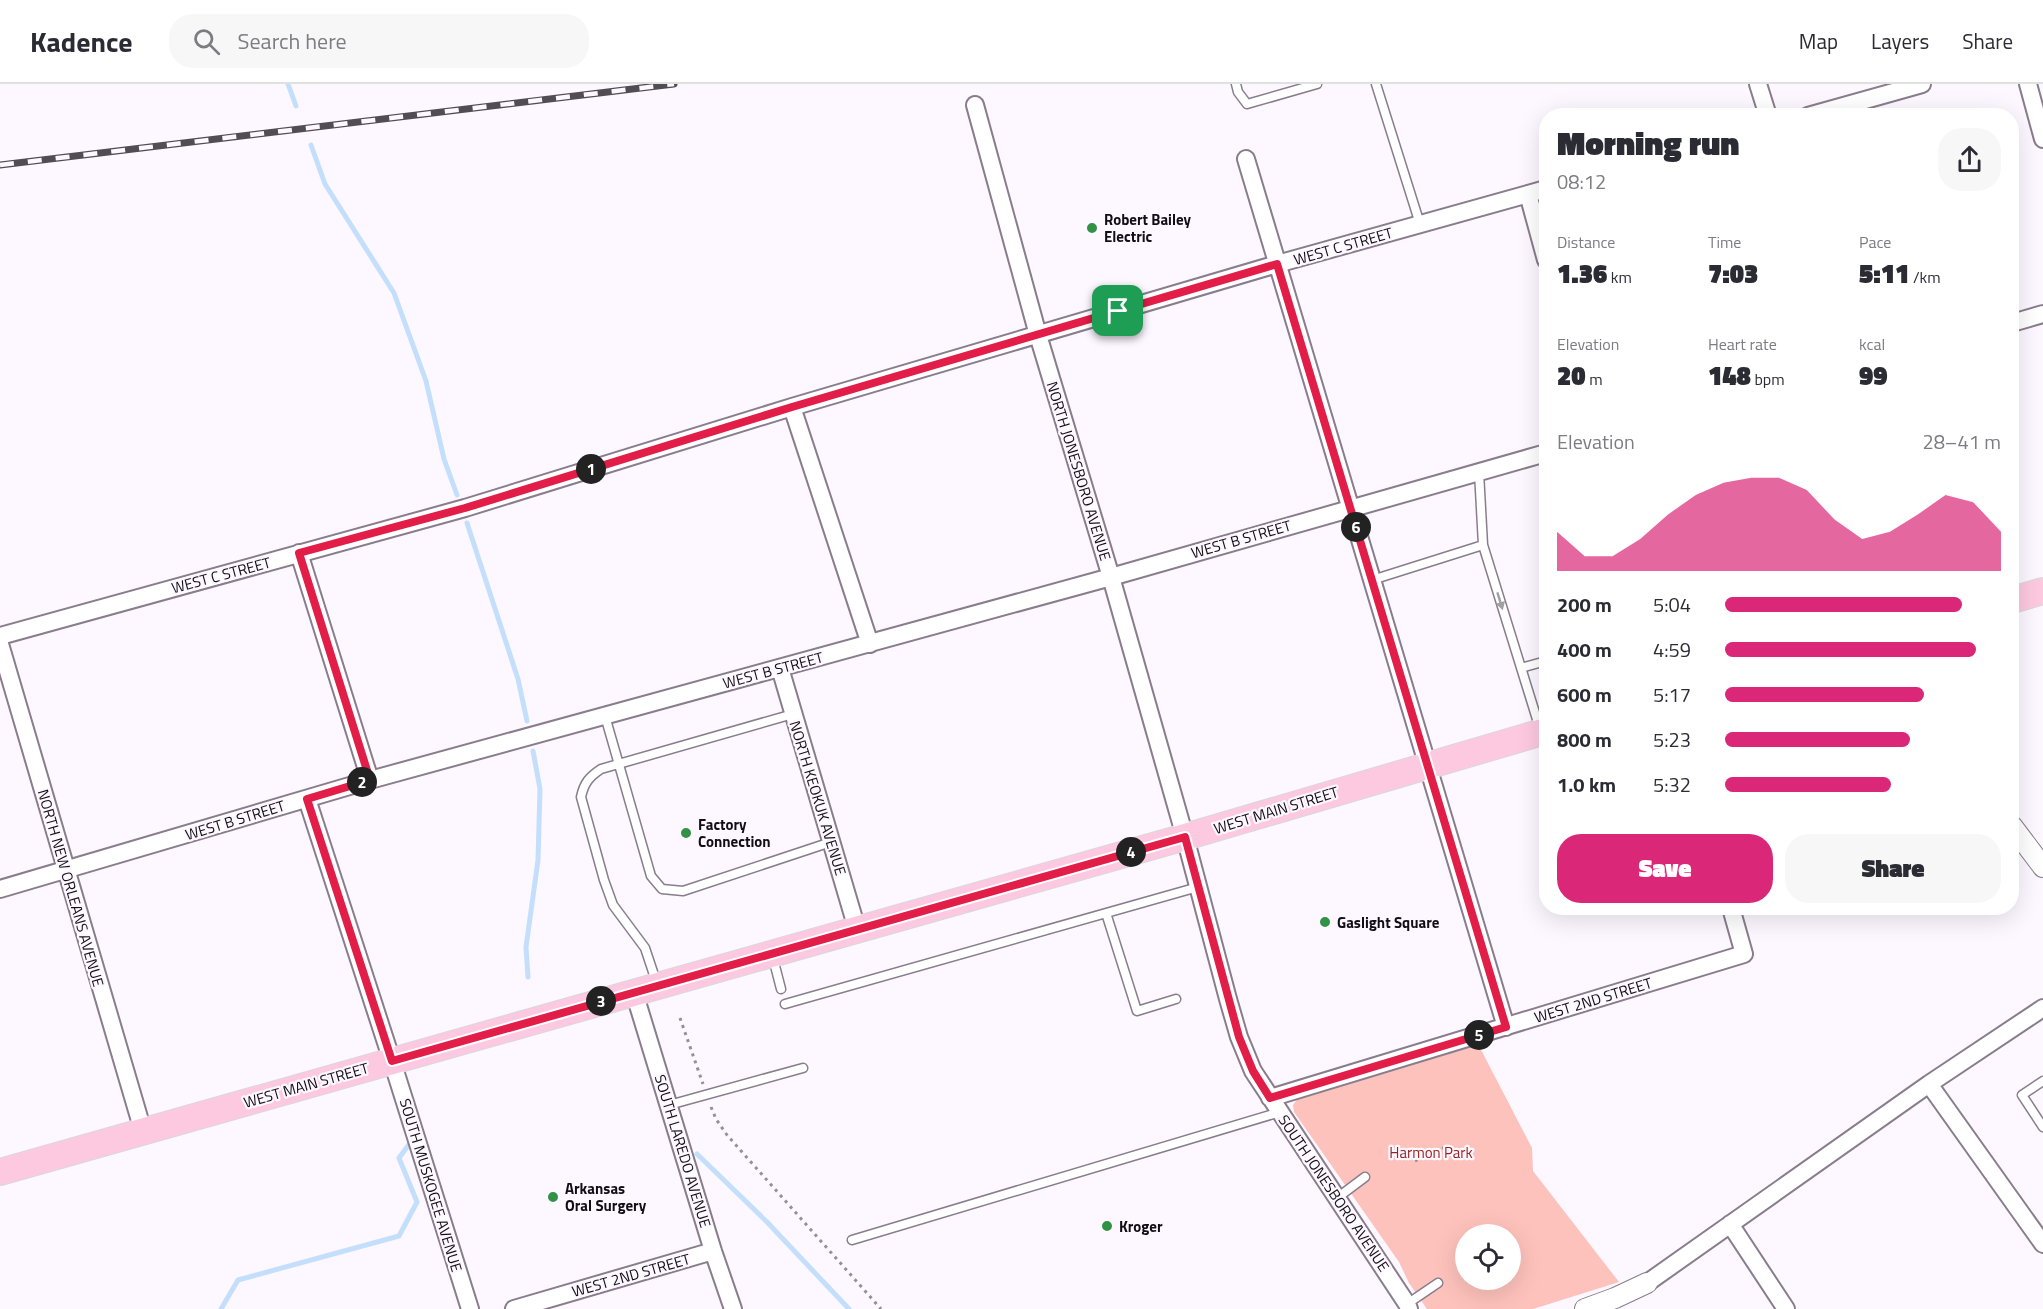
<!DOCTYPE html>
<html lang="en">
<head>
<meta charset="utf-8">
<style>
	body { margin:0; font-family:"Titillium Web",sans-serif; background:#f7f7f7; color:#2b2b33; height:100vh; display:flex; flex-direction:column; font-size:22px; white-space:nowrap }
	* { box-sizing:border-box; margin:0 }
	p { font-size:20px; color:#7c7c81 }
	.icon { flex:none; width:33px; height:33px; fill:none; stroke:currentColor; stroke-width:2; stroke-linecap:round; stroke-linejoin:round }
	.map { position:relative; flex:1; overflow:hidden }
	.drawer { position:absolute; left:1539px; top:24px; width:480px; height:807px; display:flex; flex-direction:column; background:#fff; border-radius:24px; box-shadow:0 6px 24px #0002 }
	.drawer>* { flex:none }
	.buttons { position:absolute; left:1455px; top:1140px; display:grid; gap:12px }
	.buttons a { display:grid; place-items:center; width:66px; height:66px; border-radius:50%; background:#fff; box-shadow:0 6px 24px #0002; font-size:30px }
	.pin { position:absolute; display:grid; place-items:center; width:51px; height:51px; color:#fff; margin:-26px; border-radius:12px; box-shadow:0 3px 9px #0006 }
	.km { position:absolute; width:30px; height:30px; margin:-15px; border-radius:50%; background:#222; color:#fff; font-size:16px; line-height:30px; text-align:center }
	.round { display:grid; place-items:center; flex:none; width:63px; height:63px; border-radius:24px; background:#f7f7f7 }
	.overview { display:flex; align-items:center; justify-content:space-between; height:102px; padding:0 18px }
	h1 { font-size:33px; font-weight:800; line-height:45px }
	.stats { display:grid; grid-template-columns:repeat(3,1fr); gap:9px; height:102px; padding:6px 18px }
	.stats div { display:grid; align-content:center }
	.stats b { font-size:26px; font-weight:800 }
	.stats small { font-size:16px; font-weight:400 }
	.stats p { font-size:16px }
	.chart { height:168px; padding:12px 18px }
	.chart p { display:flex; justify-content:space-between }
	.chart svg { width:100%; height:108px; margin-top:6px; fill:#db2777; opacity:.7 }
	.action { display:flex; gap:12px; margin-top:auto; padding:12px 18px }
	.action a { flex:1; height:69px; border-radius:24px; background:#db2777; color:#fff; font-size:24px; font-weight:800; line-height:69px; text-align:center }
	.action a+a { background:#f7f7f7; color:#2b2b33 }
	ul { padding:0 18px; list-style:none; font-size:20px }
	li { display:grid; grid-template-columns:96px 72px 1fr; align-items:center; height:45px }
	li i { height:15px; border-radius:8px; background:#db2777 }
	header { display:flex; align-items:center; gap:36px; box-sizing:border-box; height:84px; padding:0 30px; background:#fff; border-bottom:2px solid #e1e1e2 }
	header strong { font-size:28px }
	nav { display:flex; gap:33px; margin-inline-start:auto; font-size:21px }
	.search { width:420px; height:54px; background:#f7f7f7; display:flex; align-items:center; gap:15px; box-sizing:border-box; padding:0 21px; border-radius:24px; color:#7c7c81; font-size:22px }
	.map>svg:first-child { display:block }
</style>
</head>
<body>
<header>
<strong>Kadence</strong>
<div class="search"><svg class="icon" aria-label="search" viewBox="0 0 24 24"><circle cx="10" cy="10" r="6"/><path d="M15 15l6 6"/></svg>Search here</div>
<nav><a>Map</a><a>Layers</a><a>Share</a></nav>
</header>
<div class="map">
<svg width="2043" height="1225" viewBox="0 0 2043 1225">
	<rect width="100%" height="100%" fill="#fdf7ff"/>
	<!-- green -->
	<path fill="#fdc2bb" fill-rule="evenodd" d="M1478 960 1532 1064 1533 1087 1619 1198 1533 1225H1427L1409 1199 1399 1178 1294 1028 1293 1021 1298 1014ZM1466 1150H1510V1196H1466Z"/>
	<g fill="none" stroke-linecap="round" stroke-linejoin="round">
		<!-- stream -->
		<path stroke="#c4dffc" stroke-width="5" d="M288 0 296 22
			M311 61 325 100 394 209 426 297 444 375 457 411
			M467 439 518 595 527 637
			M528 893 526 863 538 776 540 705 533 667
			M697 1070 767 1138 849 1225
			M221 1225 238 1196 399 1152 417 1118 399 1074 410 1059"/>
		<!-- service casing -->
		<g stroke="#897d8d" stroke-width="11">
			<path id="service" d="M1236 0 1238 8 1247 20 1317 0
				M1376 0 1420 140
				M1479 388 1483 461 1540 645
				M1372 496 1483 461
				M1521 584 1546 577
				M605 632 651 792 662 805 683 807 831 758
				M1106 829 1137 927 1176 915
				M773 874 781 905
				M657 900 645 864 613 821 604 796 581 713C584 699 589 693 601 685L793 630
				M785 920 1198 803
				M2043 997 2022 1011 2043 1043
				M669 1021 803 984
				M1337 1114 1365 1093
				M852 1156 1280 1028
				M1407 1220 1438 1199"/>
		</g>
		<!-- minor casing -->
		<g stroke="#897d8d" stroke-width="20">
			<path id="minor" d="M1758 0 1768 32
				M2028 0 2043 55
				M975 21 1038 251 1111 493 1185 753 1228 915 1239 953 1253 987 1407 1220 1409 1225
				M1808 32 1922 0
				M1246 75 1506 943
				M1528 110 1546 176
				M2012 239 2043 230
				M792 323 870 560
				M299 469 370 696
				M0 552 465 424 792 323 1277 180 1546 105
				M0 560 143 1047
				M780 584 857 845
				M307 715 392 977 470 1225
				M0 805 370 696 1111 493 1546 369
				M634 908 713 1167 733 1225
				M1929 1000 2043 1160
				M1270 1014 1744 870 1731 824
				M1730 1140 1786 1225
				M1647 1199 1929 1000 2043 924
				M514 1225 713 1167"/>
		</g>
		<!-- tertiary casing -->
		<g stroke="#897d8d" stroke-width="22">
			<path id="tertiary" d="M2012 742 2043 783
				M1585 1225 1615 1214 1647 1199"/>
		</g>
		<!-- primary casing -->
		<g stroke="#d9d8d9" stroke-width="28">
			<path id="primary" d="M2012 516 2043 507
				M0 1088 1185 753 1546 647"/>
		</g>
		<!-- path -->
		<path stroke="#959097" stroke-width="3" stroke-dasharray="3 4.5" stroke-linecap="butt" d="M680 934 703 1000
			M711 1023 716 1035 727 1051 881 1225
			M1415 1077 1445 1063 1452 1071"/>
		<!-- service -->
		<use href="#service" stroke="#fff" stroke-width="8"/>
		<!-- minor -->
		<use href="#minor" stroke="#fff" stroke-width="16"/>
		<!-- tertiary -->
		<use href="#tertiary" stroke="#fff" stroke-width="20"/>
		<!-- primary -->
		<use href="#primary" stroke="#fdc9e0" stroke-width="26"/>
		<!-- rail casing -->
		<g stroke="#524d54" stroke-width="7">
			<path id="rail" d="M0 81 674 0"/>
		</g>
		<!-- rail -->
		<use href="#rail" stroke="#fdf7ff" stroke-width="4.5" stroke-dasharray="14" stroke-linecap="butt"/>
	</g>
	<!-- one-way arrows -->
	<defs><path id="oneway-solid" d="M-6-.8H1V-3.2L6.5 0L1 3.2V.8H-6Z" transform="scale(1.5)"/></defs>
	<use fill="#a09fa1" href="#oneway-solid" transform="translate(1500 517) rotate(73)"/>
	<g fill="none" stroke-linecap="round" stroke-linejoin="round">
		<!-- route casing -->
		<g stroke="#fff" stroke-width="12">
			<path id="route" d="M1277 180 1506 943 1270 1014 1253 987 1239 953 1185 753 392 977 307 715 370 696 299 469 465 424 792 323Z"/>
		</g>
		<!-- route -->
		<use href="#route" stroke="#e11d48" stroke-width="8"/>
	</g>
	<!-- markers -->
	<g fill="#319245" stroke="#fdf7ff" stroke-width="2">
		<circle cx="1092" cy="144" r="6"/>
		<circle cx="686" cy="749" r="6"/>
		<circle cx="1325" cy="838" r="6"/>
		<circle cx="553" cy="1113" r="6"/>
		<circle cx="1107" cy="1142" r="6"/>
	</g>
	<g text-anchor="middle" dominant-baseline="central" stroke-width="4.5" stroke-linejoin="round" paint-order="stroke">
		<!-- poi labels -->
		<g font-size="15" font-weight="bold" fill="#120e14" stroke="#fdf7ff" text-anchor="start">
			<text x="1104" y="135">Robert Bailey<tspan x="1104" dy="17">Electric</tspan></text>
			<text x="698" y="740">Factory<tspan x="698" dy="17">Connection</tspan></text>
			<text x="1337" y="838">Gaslight Square</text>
			<text x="565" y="1104">Arkansas<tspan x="565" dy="17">Oral Surgery</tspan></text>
			<text x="1119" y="1142">Kroger</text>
		</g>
		<!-- street labels -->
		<g font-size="15" fill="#120e14" stroke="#fdf7ff">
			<text transform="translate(1343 162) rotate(-16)">WEST C STREET</text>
			<text transform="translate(1079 387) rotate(73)">NORTH JONESBORO AVENUE</text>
			<text transform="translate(1241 455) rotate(-16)">WEST B STREET</text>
			<text transform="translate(221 491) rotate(-15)">WEST C STREET</text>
			<text transform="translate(773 586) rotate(-15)">WEST B STREET</text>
			<text transform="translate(818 714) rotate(73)">NORTH KEOKUK AVENUE</text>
			<text transform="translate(1276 726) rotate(-17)">WEST MAIN STREET</text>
			<text transform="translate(235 736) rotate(-17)">WEST B STREET</text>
			<text transform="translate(71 804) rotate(74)">NORTH NEW ORLEANS AVENUE</text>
			<text transform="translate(1593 916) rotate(-17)">WEST 2ND STREET</text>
			<text transform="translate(306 1001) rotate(-16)">WEST MAIN STREET</text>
			<text transform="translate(683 1067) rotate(73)">SOUTH LAREDO AVENUE</text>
			<text transform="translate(431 1101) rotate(73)">SOUTH MUSKOGEE AVENUE</text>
			<text transform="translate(1334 1109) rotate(56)">SOUTH JONESBORO AVENUE</text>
			<text transform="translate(631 1191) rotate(-16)">WEST 2ND STREET</text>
		</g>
		<!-- park labels -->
		<g font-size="15" fill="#972422" stroke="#fdf7ff">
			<text x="1431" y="1068">Harmon Park</text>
		</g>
	</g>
</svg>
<div class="buttons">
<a><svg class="icon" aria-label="locate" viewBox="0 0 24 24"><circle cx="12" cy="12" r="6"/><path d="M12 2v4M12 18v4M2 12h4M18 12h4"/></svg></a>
</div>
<div class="pin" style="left:1118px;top:227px;background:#1e9e55"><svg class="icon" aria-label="arrive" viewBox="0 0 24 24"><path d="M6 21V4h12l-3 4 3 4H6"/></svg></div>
<b class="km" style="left:591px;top:385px">1</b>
<b class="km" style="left:362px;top:698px">2</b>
<b class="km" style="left:601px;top:917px">3</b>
<b class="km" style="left:1131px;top:768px">4</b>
<b class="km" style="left:1479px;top:951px">5</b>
<b class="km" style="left:1356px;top:443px">6</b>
<section class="drawer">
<div class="overview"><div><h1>Morning run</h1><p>08:12</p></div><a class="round"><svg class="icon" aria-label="share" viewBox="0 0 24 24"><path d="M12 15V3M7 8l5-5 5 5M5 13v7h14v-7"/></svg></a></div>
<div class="stats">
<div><p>Distance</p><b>1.36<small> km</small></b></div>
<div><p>Time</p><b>7:03</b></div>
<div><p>Pace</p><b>5:11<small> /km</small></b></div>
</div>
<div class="stats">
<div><p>Elevation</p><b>20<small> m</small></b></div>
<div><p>Heart rate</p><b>148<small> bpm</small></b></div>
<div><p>kcal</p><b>99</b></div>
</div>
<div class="chart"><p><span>Elevation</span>28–41 m</p>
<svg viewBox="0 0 160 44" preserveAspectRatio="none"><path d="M0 44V28L10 38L20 38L30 31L40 21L50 13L60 8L70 6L80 6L90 11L100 23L110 31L120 28L130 21L140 13L150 16L160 28V44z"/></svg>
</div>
<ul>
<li><b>200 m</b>5:04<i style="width:86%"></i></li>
<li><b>400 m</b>4:59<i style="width:91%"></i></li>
<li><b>600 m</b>5:17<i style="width:72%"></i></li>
<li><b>800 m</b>5:23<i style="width:67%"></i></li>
<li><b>1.0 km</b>5:32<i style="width:60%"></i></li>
</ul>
<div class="action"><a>Save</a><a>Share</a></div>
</section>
</div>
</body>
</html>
